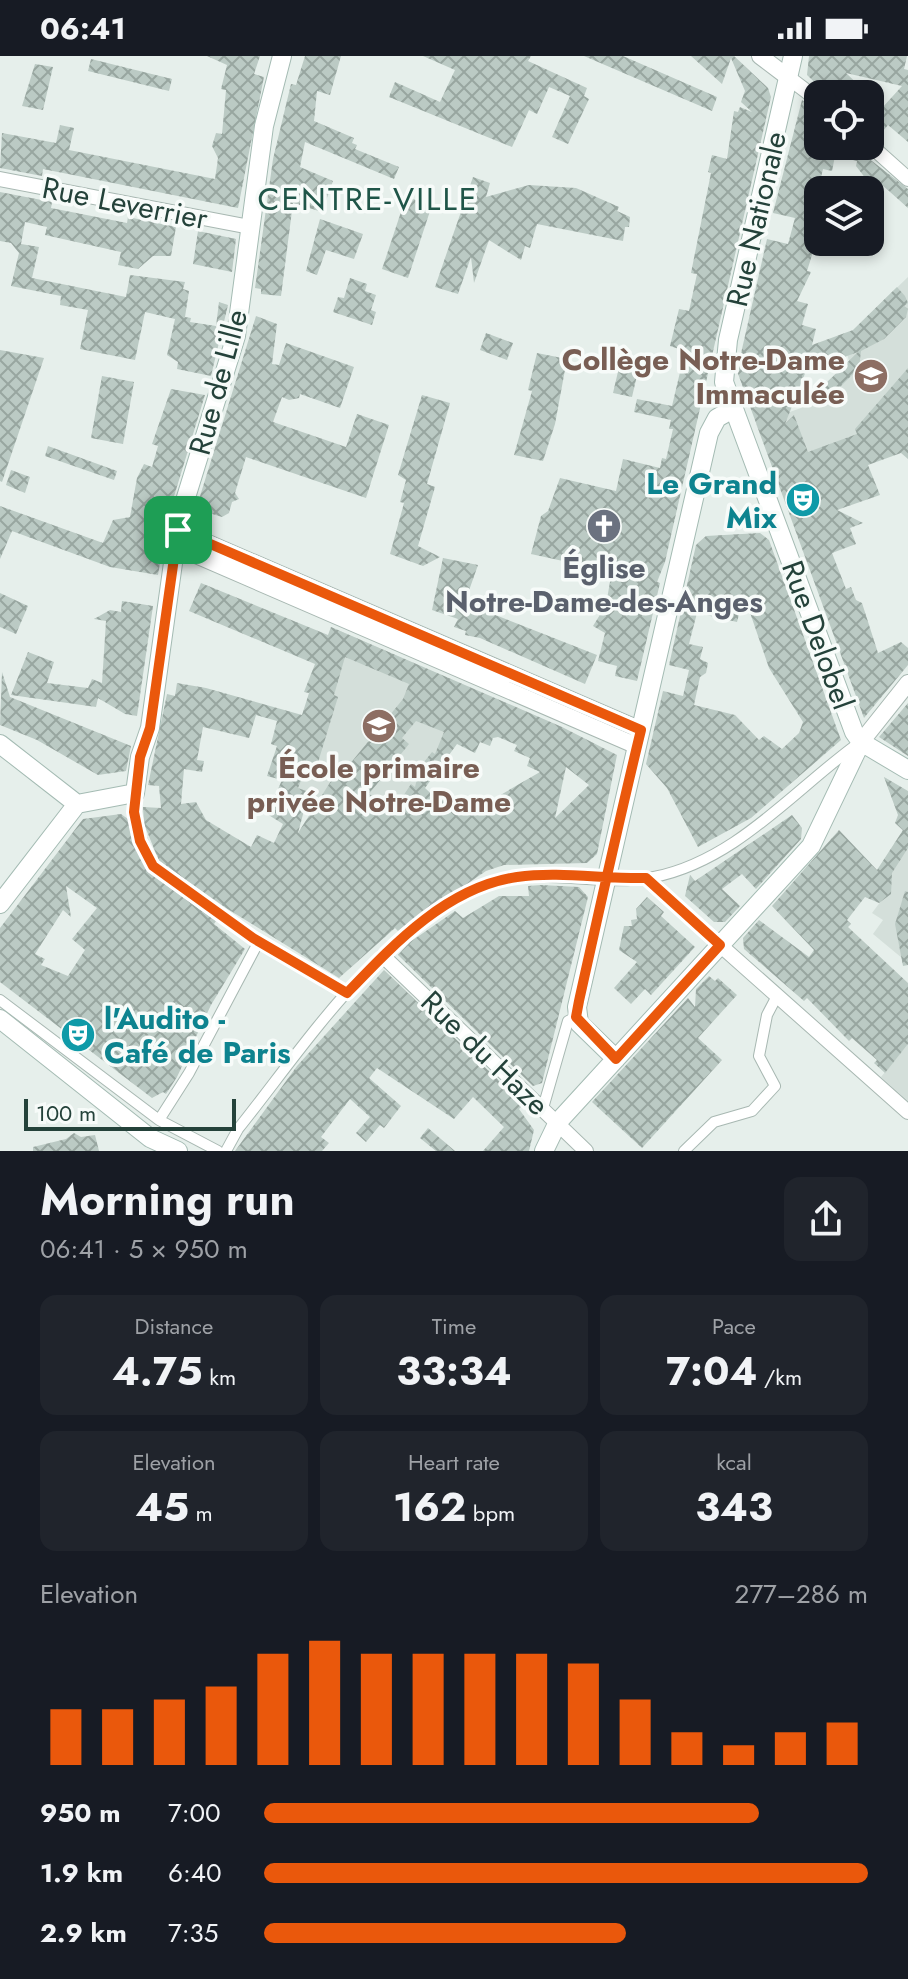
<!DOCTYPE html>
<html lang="en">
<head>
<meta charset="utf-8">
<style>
	body { margin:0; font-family:Jost,sans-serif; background:#20242c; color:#f1f3f6; height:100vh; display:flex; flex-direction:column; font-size:30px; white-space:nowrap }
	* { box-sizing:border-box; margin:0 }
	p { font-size:26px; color:#9ea1a6 }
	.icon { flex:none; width:44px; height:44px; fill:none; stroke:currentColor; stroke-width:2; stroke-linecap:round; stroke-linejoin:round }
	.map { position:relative; height:1095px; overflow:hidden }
	.drawer { display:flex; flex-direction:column; background:#171b24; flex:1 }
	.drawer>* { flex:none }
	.controls { position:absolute; left:804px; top:24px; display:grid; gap:16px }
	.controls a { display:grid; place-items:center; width:80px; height:80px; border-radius:16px; background:#171b24; box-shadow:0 4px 12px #0003; font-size:40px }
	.scale { position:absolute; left:24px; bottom:20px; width:212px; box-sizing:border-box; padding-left:8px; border:4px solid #24423a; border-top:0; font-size:22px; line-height:28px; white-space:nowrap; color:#24423a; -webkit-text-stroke:6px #f7fbf9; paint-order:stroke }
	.pin { position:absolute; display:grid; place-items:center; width:68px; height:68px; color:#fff; margin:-34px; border-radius:16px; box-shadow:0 4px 12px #0006 }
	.round { display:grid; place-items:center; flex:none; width:84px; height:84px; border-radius:16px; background:#20242c }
	.summary { display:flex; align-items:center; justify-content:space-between; height:136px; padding:0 40px }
	h1 { font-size:44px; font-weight:700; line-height:60px }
	.figures { display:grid; grid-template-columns:repeat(3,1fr); gap:12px; height:136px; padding:8px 40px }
	.figures div { display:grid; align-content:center; border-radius:16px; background:#20242c; text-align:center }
	.figures b { font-size:40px; font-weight:700 }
	.figures small { font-size:22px; font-weight:400 }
	.figures p { font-size:22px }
	.chart { height:224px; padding:16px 40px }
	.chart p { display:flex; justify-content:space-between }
	.chart svg { width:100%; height:144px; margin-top:8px; stroke:#ea580c; stroke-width:6 }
	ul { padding:0 40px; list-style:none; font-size:26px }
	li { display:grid; grid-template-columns:128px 96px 1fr; align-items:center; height:60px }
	li i { height:20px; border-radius:10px; background:#ea580c }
	.status { display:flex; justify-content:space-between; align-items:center; height:56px; padding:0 40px; background:#171b24; direction:ltr }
	.status svg { height:22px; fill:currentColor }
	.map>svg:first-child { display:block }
</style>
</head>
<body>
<div class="status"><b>06:41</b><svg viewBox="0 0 49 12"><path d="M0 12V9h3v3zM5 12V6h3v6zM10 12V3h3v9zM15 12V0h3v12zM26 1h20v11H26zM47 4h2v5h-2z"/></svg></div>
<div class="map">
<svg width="908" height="1095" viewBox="0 0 908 1095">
	<defs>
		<pattern id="building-cross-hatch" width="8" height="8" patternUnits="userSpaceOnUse" patternTransform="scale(2)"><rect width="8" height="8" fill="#bbcac4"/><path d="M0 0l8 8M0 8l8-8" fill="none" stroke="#98a6a0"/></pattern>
	</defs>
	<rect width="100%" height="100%" fill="#e6efeb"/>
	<!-- built -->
	<path fill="#d4dfda" d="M908 221V334L858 393 777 423 756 368 801 352 849 305 843 284Z
		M331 571 474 634 444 704 386 775 282 724Z
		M884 721 908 736V907L873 878 883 864 872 857 887 837 878 813 903 775 896 768 899 761Z
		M908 988V1045L881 1021Z"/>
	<!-- building -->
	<path fill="url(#building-cross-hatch)" fill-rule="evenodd" d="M207 0H260L254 18 264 21 238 152 43 113 42 120 0 112 2 77 56 87 60 69 74 72 69 94 215 123 218 102 212 90 216 77 222 78 226 34 221 33 227 9Z
		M305 0H341L330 39 317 35 314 65 354 82 352 87 357 89 355 93 399 111 394 123 305 86 300 111 333 125 322 156 293 147 281 240 261 238V233L255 232 273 103 291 28 296 29Z
		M423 0H531L528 5 587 32 584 40 589 43 568 88 552 81 570 40 549 31 537 58 529 54 512 91 389 41 395 26 440 46 455 14Z
		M584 0H623L717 41 712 55Z
		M691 0H734L768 32 771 41 665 506 657 526 660 527 637 625 615 620 617 610 598 605 605 577 593 570 606 549 611 520 603 518 604 514 531 498 541 460 548 455 560 422 616 435 623 403 660 412 662 402 666 403 673 373H669L671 364 634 356 637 343 672 350 685 295 670 290 679 253 689 255 697 218 691 217 711 117 708 116 712 99 727 103 734 55 738 56 740 51 752 56 741 46 745 35 731 2 722 28Z
		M809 0H907L904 13 908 14V86L888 69 877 82 870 79V40L882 52 902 30 846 17 868 38H827L807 19Z
		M91 3 172 23 169 35 88 15Z
		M35 8 53 11 43 54 22 50Z
		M802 44 818 55V90H860L863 98 908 133V152L880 127 866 123 856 110 857 105 835 100 832 115 823 113 818 134V180L807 215 811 216 797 245 808 248 802 269 816 273 812 289 853 274 897 231 905 240 908 247 904 250 908 253 906 261 884 283 861 295 859 312 833 338 813 340 858 296 806 315 785 368 794 359 808 396 857 378 855 373 908 312V403L901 397 868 409 880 439 837 454 863 467 850 472 856 488 832 497 846 533 851 531 856 544 862 547 878 597 901 586 908 592V609L864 662 737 315 767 183 788 188 795 162 773 157Z
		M473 121 490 127 486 141 529 129 576 132 619 151 617 155 630 161 629 171H625L623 185 537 168 530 192 525 190 521 204 489 184 474 227 471 201 458 238 435 231Z
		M0 136 52 146 51 152 127 167 128 161 176 171 171 200H153L138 213 118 209 121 196 45 179 47 171 25 166 21 188 39 191 32 222 126 241 130 219 185 226 183 233 189 235 185 261 191 262 190 266 216 270 219 246 228 249 211 320 177 313 178 306 167 299 175 263 145 256 135 304 80 293 88 254 60 249 61 240 11 230 19 197 11 187 0 185Z
		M406 141 432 149 408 222 382 213Z
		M320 163 363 178 354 203 326 194 317 219 306 215Z
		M198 175 236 183 232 216 193 208Z
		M350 222 367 228 365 235 376 239 371 254 376 256 372 269 333 256 338 241 344 242Z
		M256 260 277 268 272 308 279 309 286 287 354 311 340 352 300 338 299 342 289 344 282 341 273 366 346 391 357 358 389 369 366 442 246 401 235 437 239 443 232 446 229 457 222 461 196 453Z
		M486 277 513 287 507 304 480 294Z
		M0 294 44 302 2 426 0 425Z
		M537 297 567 303 555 368 543 405 514 399 532 335 528 334Z
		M620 307 639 311 632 341 613 337Z
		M102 320 134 326 123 388 91 382Z
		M171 333 205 339 168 460 158 519 110 511 12 475 0 503V450L103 487 113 464 130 461 137 422 144 408 152 411 158 390 152 388Z
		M422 339 450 347 427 428 435 431 418 490 440 501 423 510 390 498 404 447 400 446 406 424 398 419Z
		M48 390 117 415 114 424 45 400Z
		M11 414 30 421 25 437 6 429Z
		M760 477 769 484 841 684 751 762 698 791 667 732 646 708 663 635 683 640 689 614 669 609 696 489 706 480ZM744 539 769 612 803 666 799 677 782 693 764 680 759 684 735 659 694 649 700 621 706 617 708 607 700 603 703 591 689 588 697 557 737 566Z
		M443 502 478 509 466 543 489 553 488 556 597 599 585 628 480 582 465 579 466 575 454 571 458 563 432 554Z
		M201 527 328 579 331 571 562 671 617 699 597 798 587 807 504 809 486 815 398 875 395 872 339 922 226 852 159 805 144 768 143 751 161 752 159 730 148 729 167 638 175 640 177 627 206 632 302 659 309 637 304 636 315 608 189 555ZM345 601 409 628 403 643 340 720 336 717 298 777 309 736 298 732 307 710 316 713 338 641 334 639ZM256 659 277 665 271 688 277 690 267 720 282 724 267 758 283 768 274 787 257 779 251 791 206 764 196 746 181 748 184 713 202 716 204 705 197 704 203 671 249 682ZM416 665 444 676 435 698 432 696 420 711 415 731 411 728 394 754 369 738 409 688 402 682ZM498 681 517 689 514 695 530 702 527 710 540 716 466 759 447 739 440 746 425 732 457 688 475 697 480 686 490 690 493 682ZM566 711 589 729 555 762Z
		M0 537 28 550 16 578 0 571Z
		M122 545 153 550 137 660 125 658 98 642 96 651 11 639 28 596 54 606 47 627 88 632 92 623 102 627 106 565 94 563 110 554 121 556Z
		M2 616 10 641 131 690 126 715 98 719 37 684 0 669Z
		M908 647V700L879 681Z
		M884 721 908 735V792L892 817 891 838 879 847 865 841 847 864 851 868 848 871 908 927V988L885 1017 874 1007 877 1004 852 982 849 985 807 942 804 945 744 893 743 882 759 864 809 901 814 894 772 850 839 774 877 814 903 774 895 767 898 759Z
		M121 758 128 763 148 816 216 865 214 868 245 893 211 949 177 1021 166 1038 163 1036 152 1042 0 926V872L83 763ZM66 830 97 852 72 883 85 894 68 920 41 909 45 903 35 898 63 854 71 861Z
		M792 759 802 772 801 783 756 833 742 818 722 833 740 850 725 866H714L685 840 690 819 695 825Z
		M541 829 579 831 588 841 542 1027 533 1030 398 899 410 886 455 855 463 862 499 840H529L528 830Z
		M905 835 908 836V909L903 910 895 868Z
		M647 841 664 856 661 860 695 891 651 939 645 933 631 948 614 932 637 906 619 894 624 870H632L631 864 637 863 636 853Z
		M384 914 517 1042 522 1050 519 1053 534 1074 529 1095H483L504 1071 473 1041 454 1063 377 1012 369 1022 401 1050 384 1072 380 1069 366 1086 356 1077 370 1061 350 1043 321 1081 329 1087 322 1095H235L297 1010Z
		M709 920 715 925 718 922 737 939 698 982 722 1004 642 1092 592 1046 688 942 695 951 696 933Z
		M428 1072 455 1095H436L420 1082Z
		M74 1077 81 1081 95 1079 99 1095H33V1091L66 1083Z"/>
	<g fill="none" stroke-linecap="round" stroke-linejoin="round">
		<!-- pedestrian casing -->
		<g stroke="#a8b8b2" stroke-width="12">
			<path id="pedestrian" d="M135 737 136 770 153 810 253 882 347 937
				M646 822 720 889
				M0 944 159 1064 218 1095
				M543 1052 568 965 576 961
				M159 1064 189 1017 259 885
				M226 1095 238 1073C306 988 373 882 475 834 533 806 594 833 654 821 735 805 793 735 856 689
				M684 1095 714 1066 752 1055 775 1030 759 1000 767 959 777 940"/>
		</g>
		<!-- minor casing -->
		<g stroke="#a8b8b2" stroke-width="16">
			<path id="minor" d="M789 22 818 44
				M870 89 908 123
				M0 123 250 171
				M720 889 908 1056
				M383 900 586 1095"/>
		</g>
		<!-- tertiary casing -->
		<g stroke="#a8b8b2" stroke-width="18">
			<path id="tertiary" d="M760 0 789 22
				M178 474 641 674
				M175 490 637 690
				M861 686 908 627"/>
		</g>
		<!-- secondary casing -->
		<g stroke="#a4bbb3" stroke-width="20">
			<path id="secondary" d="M793 0 728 284 724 326 854 676 861 686 908 714
				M0 688 77 748
				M77 748 135 737 140 701 150 672 179 464 236 280 264 70 282 0
				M0 848 77 748
				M0 963 150 1082 178 1095
				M616 1003 579 967 577 951 709 377 717 362 733 353
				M544 1095 558 1066 811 790 861 686"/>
		</g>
		<!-- pedestrian -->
		<use href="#pedestrian" stroke="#fff" stroke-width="10"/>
		<!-- minor -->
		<use href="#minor" stroke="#fff" stroke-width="14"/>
		<!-- tertiary -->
		<use href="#tertiary" stroke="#fff" stroke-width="16"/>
		<!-- secondary -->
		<use href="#secondary" stroke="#fff" stroke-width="18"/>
	</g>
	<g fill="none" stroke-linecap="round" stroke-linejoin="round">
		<!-- route casing -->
		<g stroke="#fff" stroke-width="16">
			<path id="route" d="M178 474 150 672 140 701 134 756 140 785 153 810 253 882 347 937C393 889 447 831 517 821 559 815 604 823 646 822L720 889 616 1003 576 961 579 945C599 855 619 764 641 674L178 474"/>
		</g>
		<!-- route -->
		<use href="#route" stroke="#ea580c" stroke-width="10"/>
	</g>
	<!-- icons -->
	<defs>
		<g id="school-disc" transform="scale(1.8)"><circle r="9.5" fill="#8d6e63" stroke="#f7fbf9"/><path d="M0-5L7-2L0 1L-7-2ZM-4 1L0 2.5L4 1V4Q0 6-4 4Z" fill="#fff"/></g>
		<g id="theatre-disc" transform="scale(1.8)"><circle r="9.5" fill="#0f9aa8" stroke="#f7fbf9"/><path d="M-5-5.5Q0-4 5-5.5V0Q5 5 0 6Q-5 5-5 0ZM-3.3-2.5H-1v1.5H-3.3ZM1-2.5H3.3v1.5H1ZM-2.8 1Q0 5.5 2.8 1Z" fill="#fff"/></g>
		<g id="church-disc" transform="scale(1.8)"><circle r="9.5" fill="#6b7280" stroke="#f7fbf9"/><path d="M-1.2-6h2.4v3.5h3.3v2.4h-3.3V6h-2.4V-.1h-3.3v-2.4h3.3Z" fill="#fff"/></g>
	</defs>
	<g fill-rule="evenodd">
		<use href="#school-disc" x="871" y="320"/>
		<use href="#theatre-disc" x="803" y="444"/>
		<use href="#church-disc" x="604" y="470"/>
		<use href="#school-disc" x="379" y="670"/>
		<use href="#theatre-disc" x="78" y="979"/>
	</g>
	<g text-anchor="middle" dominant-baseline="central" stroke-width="7" stroke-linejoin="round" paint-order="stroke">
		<!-- street labels -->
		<g font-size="30" fill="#24423a" stroke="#f7fbf9">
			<text transform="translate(125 147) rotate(11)">Rue Leverrier</text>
			<text transform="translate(756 163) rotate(-77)">Rue Nationale</text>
			<text transform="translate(218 326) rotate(-75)">Rue de Lille</text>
			<text transform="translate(818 579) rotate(70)">Rue Delobel</text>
			<text transform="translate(485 997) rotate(44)">Rue du Haze</text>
		</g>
		<!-- education labels -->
		<g font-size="30" font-weight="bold" fill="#785e54" stroke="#f7fbf9" text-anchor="end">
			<text x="845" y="303">Collège Notre-Dame<tspan x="845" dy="34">Immaculée</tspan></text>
			<text x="379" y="711" text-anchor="middle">École primaire<tspan x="379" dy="34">privée Notre-Dame</tspan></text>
		</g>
		<!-- culture labels -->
		<g font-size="30" font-weight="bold" fill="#0d838f" stroke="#f7fbf9" text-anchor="end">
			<text x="777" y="427">Le Grand<tspan x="777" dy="34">Mix</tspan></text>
			<text x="104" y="962" text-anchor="start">l'Audito -<tspan x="104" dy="34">Café de Paris</tspan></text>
		</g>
		<!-- worship labels -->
		<g font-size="30" font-weight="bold" fill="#5b616d" stroke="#f7fbf9">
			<text x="604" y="511">Église<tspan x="604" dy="34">Notre-Dame-des-Anges</tspan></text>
		</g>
		<!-- neighbourhood labels -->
		<g font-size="32" letter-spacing="2" fill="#1f5548" stroke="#f7fbf9">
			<text x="368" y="143">CENTRE-VILLE</text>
		</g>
	</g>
</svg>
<div class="controls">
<a><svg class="icon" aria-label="locate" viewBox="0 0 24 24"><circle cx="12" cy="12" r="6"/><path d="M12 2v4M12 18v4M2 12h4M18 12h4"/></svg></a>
<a><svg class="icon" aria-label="layers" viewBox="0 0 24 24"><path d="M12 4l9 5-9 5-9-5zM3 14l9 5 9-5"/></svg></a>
</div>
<div class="scale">100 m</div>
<div class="pin" style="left:178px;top:474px;background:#1e9e55"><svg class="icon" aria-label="arrive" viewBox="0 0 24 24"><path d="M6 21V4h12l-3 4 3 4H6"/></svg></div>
</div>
<section class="drawer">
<div class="summary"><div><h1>Morning run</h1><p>06:41 · 5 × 950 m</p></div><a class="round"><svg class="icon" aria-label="share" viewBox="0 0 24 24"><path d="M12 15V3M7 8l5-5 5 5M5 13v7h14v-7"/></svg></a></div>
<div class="figures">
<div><p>Distance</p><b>4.75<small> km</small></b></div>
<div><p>Time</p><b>33:34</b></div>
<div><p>Pace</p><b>7:04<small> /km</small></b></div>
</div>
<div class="figures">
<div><p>Elevation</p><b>45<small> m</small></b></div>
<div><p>Heart rate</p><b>162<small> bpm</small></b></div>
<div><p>kcal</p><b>343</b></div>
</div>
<div class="chart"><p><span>Elevation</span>277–286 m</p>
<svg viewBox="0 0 160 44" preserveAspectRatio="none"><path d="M5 44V27M15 44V27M25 44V24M35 44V20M45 44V10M55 44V6M65 44V10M75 44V10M85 44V10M95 44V10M105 44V13M115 44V24M125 44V34M135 44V38M145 44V34M155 44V31"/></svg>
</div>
<ul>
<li><b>950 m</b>7:00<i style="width:82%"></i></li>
<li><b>1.9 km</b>6:40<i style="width:100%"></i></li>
<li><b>2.9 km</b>7:35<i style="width:60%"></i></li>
</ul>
</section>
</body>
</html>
